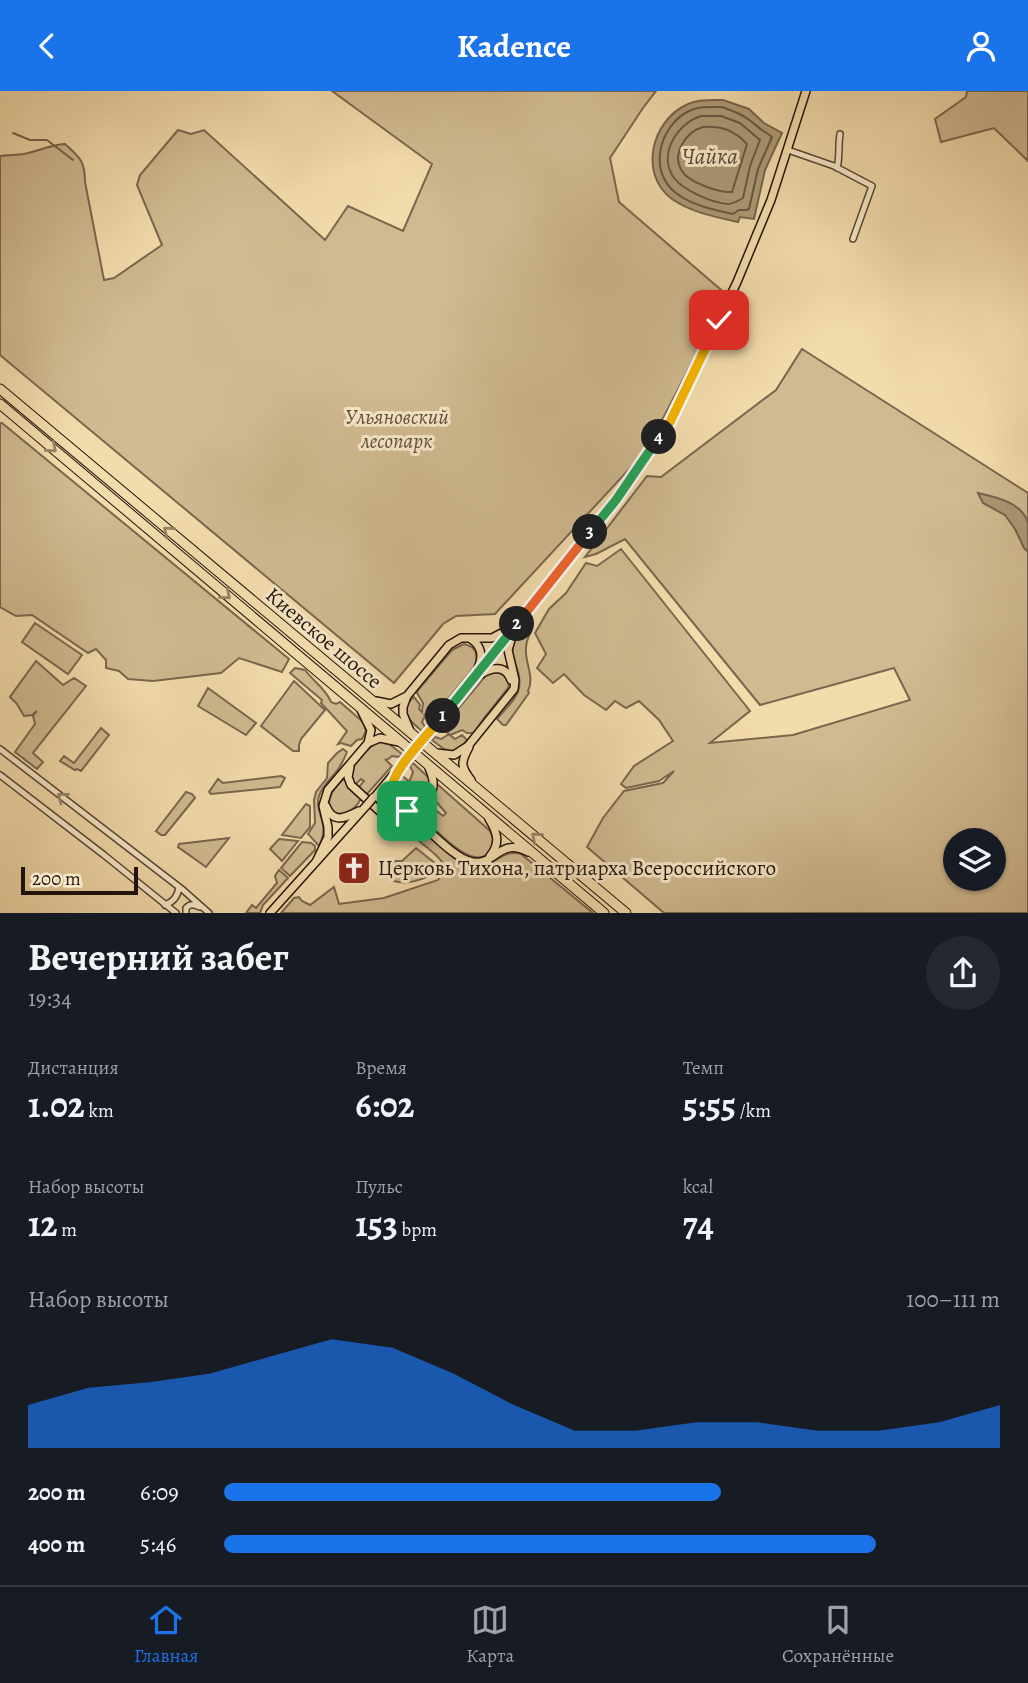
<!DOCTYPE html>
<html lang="ru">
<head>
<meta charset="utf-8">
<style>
	body { margin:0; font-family:Alegreya,serif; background:#242831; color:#f1f3f6; height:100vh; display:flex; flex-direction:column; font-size:26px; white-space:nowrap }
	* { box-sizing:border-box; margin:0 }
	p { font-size:23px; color:#9ea1a6 }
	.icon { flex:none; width:38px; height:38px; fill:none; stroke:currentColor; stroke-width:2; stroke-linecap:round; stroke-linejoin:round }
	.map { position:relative; height:822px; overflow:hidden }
	.panel { display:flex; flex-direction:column; background:#171b24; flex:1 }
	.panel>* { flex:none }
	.buttons { position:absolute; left:943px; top:737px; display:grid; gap:14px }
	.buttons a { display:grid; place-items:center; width:63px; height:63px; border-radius:50%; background:#171b24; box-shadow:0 2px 5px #0004; font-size:35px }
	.scale { position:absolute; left:21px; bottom:18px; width:117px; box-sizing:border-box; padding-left:7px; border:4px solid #23130b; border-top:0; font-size:19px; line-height:24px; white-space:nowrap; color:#23130b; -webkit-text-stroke:5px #f7e8c9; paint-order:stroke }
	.pin { position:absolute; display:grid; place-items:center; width:60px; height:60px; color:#fff; margin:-30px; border-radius:14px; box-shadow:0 4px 10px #0006 }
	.km { position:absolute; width:35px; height:35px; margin:-18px; border-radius:50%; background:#222; color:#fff; font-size:19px; line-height:35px; text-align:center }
	.round { display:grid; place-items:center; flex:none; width:74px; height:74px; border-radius:37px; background:#242831 }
	.head { display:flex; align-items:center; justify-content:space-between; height:119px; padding:0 28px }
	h1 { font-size:38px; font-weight:700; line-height:52px }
	.figures { display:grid; grid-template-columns:repeat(3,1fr); gap:10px; height:119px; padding:7px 28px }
	.figures div { display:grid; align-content:center }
	.figures b { font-size:35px; font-weight:700 }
	.figures small { font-size:19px; font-weight:400 }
	.figures p { font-size:19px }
	.chart { height:196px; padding:14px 28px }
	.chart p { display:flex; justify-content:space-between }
	.chart svg { width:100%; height:126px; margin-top:7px; fill:#1a73e8; opacity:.7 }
	ul { padding:0 28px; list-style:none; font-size:23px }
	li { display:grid; grid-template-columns:112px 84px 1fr; align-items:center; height:52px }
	li i { height:18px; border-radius:9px; background:#1a73e8 }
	header { display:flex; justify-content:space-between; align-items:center; height:91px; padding:0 28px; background:#1a73e8; color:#fff; font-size:32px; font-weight:700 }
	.menu { display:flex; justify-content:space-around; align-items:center; height:98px; border-top:2px solid #363941; background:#171b24; font-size:19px; color:#9ea1a6 }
	.menu a { display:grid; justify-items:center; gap:4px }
	.menu .active { color:#1a73e8 }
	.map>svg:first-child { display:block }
</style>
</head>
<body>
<header><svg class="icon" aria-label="back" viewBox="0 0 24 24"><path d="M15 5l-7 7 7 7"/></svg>Kadence<svg class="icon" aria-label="person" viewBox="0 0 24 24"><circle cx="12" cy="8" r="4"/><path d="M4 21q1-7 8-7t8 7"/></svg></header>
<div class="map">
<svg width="1028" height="822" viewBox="0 0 1028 822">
	<rect width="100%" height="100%" fill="#f3dcac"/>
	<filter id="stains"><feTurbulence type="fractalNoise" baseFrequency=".00286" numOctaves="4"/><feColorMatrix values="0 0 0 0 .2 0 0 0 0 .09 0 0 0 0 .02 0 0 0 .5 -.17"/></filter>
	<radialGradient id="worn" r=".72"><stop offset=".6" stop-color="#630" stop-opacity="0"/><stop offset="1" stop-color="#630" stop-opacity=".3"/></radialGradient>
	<!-- green -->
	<path fill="#d0ba91" stroke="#7a664e" stroke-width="2" fill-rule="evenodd" d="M332 0H656L643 17 610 67 619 111 727 204 646 360 495 523 456 525 443 533 394 592 0 264V65C8 64 16 64 24 63 39 60 49 54 65 53 80 67 85 70 85 91L104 189 114 187 162 154 137 94 140 84 178 39 191 43 204 39 325 149 348 115 403 140 432 73Z
		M967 0H1028V70L994 37 941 51 935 28 966 6Z
		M802 258 1028 402V822H664L587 756 603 727 624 700 663 692 674 680 659 690 626 697 621 693 634 675 673 650 659 629 639 610 626 617 615 610 606 619 584 604 564 583 553 592 537 577 546 563 535 542 549 518 566 502 586 472 597 475 621 458 750 620 710 652 793 644 910 609 894 577 760 614 625 448 596 463 585 466 647 385 661 386 776 299ZM956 749H994V788H956Z
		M0 332H2L289 568 282 581 239 567 221 582 153 590 128 588 119 580 106 577V569L96 558 88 562 32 524 16 525 0 516Z
		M35 532 82 564 68 583 22 551Z
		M525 537 531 541C517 565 537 581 528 600L529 602 506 634H503L497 628C504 619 517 608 519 597 523 573 501 565 521 539L525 541Z
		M464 553C476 556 479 563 475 575L431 629 424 623 425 625 422 631 425 636 422 640C409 629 397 620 414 606L420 614 419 618 422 621 423 612 417 602 418 599 452 559Z
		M36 570 63 594 74 587 86 595 33 662 43 671 37 678 15 661 35 633 33 625 37 620 32 624 24 625 17 613 10 606Z
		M295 577 305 579C313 590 327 599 331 611L336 613 340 611 363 631 366 640 362 648 357 649 351 655 341 652 338 653 347 640 321 612 322 609 290 582Z
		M499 580 506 585 509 591 508 597 484 627 474 642H467L462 639 450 644 455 648 462 644 467 649 461 657 454 661 444 658 432 649 435 646 441 648 449 643 442 637 487 583Z
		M294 590 325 619 301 648 299 654V660H293L261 635Z
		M208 597 256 632 246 644 198 615Z
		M101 637 109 644 81 680 77 678 75 679 60 670 64 665 74 672Z
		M382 650 389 653 402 663 399 666 392 665 387 669 385 668 392 675 368 702 365 703 359 696 364 690 361 688 355 694C352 689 350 684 353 677 357 668 372 652 382 650Z
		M343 658 347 661C345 666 342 672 339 677 333 686 323 693 319 705 314 723 331 731 319 755L308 743 315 732 314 709 316 701 327 687 328 672 337 662Z
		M413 672 429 687 430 696 427 702 418 695 415 698 423 707 412 718C400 707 389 702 402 685L410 691V689L413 681 410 675Z
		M281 685 285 687 280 696 211 703 209 701 218 688 223 692Z
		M345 686 348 695 362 709H360C350 729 321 727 331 704 333 698 340 692 345 686Z
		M437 693 489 739C493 745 495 752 490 760 475 783 435 738 423 727L428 721 421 727 419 725 421 723 420 721 428 713 443 725 446 722 432 706Z
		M186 701 192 703 195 707 165 744H161L156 740Z
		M306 713 310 715V736L301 747 282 744Z
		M414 731 458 770C487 790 497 756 521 763L593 822H281L294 807 299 806 302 810 310 814 334 796 339 813 384 807 438 789C441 785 445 779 443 773 440 764 414 747 406 740L405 739 410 732 412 733Z
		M229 747 206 776 178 756 179 753Z
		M279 748 298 750 282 770 270 758Z
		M302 751 311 752 315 755V759L290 785 281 777Z
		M416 757 436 773 434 782C423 789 407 794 394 790L391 783 395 770H402Z
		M279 779 288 787 263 814 260 822H246L252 814 256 817 277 792 275 785Z"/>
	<!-- water -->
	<path fill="#ac9875" stroke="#75634b" stroke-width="2" d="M723 9 749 18 764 32 782 42 765 79 754 128 740 126 738 131C716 126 690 121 672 108 638 83 652 30 686 14 697 8 711 9 723 9Z
		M978 402C995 406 1022 411 1028 432 1028 440 1028 452 1028 461L1024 457 1015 438 1005 424 983 412Z"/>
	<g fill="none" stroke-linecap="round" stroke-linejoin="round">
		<!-- shore -->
		<path stroke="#685640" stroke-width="2" d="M722 16C740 23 743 23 758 36 762 40 768 42 772 46L758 78 749 118 746 119H739L733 123C714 119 691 114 676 102 647 80 660 34 689 20 700 15 711 16 722 16Z
			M701 25H721L740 32 760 49 750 75 743 107C738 110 733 113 728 113 712 112 683 99 674 87 657 63 678 32 701 25Z
			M703 36C722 35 734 39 747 53L732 101C719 102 688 91 682 80 671 63 686 41 703 36Z"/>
		<!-- stream -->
		<path stroke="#75634b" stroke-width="2" d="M13 42 30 49H47L73 69"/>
		<!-- minor casing -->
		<g stroke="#574533" stroke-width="8">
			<path id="minor" d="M788 59 834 75 872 95 853 148
				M837 77C840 66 838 55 840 43
				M0 658 183 799 209 822
				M0 684 104 764 176 822
				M165 814C173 811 178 805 179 796
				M186 822V817C191 812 194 814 200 816"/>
		</g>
		<!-- major casing -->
		<g stroke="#23130b" stroke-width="10">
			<path id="major" d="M471 548C482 555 483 566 478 577
				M481 583C492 576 506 574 511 589
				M376 610 391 613 407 605
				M361 619 371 639 368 652
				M437 633 616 409 670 331 737 191 771 109 806 0
				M410 640 403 623V616L407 605 449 554 461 547H492L511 537
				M469 656C461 671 460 675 471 689
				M436 662 454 664 468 655 514 598 515 589 508 559 513 542
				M350 676 348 686 351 694 399 738 409 727
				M397 680C390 699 392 702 405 718
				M373 707H386L398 714
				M374 707 393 684
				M326 715C333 733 345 727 359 720
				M415 721C430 705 439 699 429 677
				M416 728C430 740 456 769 473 771 497 774 499 746 528 761
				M489 728C497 741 501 752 490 765
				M316 771 328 746V736L323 715 328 699 368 652 380 647 399 651
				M270 822 367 714"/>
		</g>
		<!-- highway casing -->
		<g stroke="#23130b" stroke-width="11">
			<path id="highway" d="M0 298 626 822
				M0 313 604 822"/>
		</g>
		<!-- minor -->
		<use href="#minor" stroke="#f7e8c9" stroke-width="5"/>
		<!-- major -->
		<use href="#major" stroke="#f3dcac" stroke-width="7"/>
		<!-- highway -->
		<use href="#highway" stroke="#f3dcac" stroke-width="9"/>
		<!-- major-bridge casing -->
		<g stroke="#23130b" stroke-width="10" stroke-linecap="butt">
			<path id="major-bridge" d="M397 680 437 633
				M367 714 373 707
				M407 720 416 728"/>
		</g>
		<!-- major-bridge -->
		<use href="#major-bridge" stroke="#f3dcac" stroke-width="7"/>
	</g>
	<!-- one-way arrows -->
	<defs><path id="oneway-chevron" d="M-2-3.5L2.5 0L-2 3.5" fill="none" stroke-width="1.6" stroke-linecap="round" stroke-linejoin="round" transform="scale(1.75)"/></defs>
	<g stroke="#958264">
		<use href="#oneway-chevron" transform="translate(52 357) rotate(40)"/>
		<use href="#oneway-chevron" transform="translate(168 440) rotate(-140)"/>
		<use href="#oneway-chevron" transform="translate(226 504) rotate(40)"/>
		<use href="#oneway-chevron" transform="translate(536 746) rotate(-140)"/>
	</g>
	<use stroke="#988874" href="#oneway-chevron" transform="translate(62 706) rotate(-142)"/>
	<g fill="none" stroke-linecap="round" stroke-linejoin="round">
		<!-- split-1 casing -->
		<g stroke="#fff" stroke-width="14">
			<path id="split-1" d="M407 720C401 714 393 706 392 697 392 679 431 640 443 625"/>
		</g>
		<!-- split-2 casing -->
		<g stroke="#fff" stroke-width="14">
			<path id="split-2" d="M443 625 517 533"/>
		</g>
		<!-- split-3 casing -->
		<g stroke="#fff" stroke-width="14">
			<path id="split-3" d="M517 533 590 441"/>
		</g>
		<!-- split-4 casing -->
		<g stroke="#fff" stroke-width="14">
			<path id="split-4" d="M590 441 616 409 659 346"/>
		</g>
		<!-- split-5 casing -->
		<g stroke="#fff" stroke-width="14">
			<path id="split-5" d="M659 346 670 331 719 229"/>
		</g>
		<!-- split-1 -->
		<use href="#split-1" stroke="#f5b400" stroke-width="9"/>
		<!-- split-2 -->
		<use href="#split-2" stroke="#22a559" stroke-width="9"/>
		<!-- split-3 -->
		<use href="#split-3" stroke="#f0652b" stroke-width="9"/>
		<!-- split-4 -->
		<use href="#split-4" stroke="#22a559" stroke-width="9"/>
		<!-- split-5 -->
		<use href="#split-5" stroke="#f5b400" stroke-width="9"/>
	</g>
	<!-- icons -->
	<defs>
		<g id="church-square" transform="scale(1.75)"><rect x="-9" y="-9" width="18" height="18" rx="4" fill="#8f2418" stroke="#f7e8c9"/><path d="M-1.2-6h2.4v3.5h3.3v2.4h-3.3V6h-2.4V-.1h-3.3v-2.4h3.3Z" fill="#fff"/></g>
	</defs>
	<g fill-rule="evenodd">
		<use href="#church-square" x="354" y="777"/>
	</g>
	<g text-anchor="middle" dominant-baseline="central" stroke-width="6" stroke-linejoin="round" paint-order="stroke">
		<!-- park labels -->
		<g font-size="21" font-style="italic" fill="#604d3a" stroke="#f7e8c9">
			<text x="397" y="326">Ульяновский<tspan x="397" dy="24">лесопарк</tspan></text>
		</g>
		<!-- street labels -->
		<g font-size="21" fill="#23130b" stroke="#f7e8c9">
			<text transform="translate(324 547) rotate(40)">Киевское шоссе</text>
		</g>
		<!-- poi labels -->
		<g font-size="21" fill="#23130b" stroke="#f7e8c9" text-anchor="start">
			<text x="378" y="777">Церковь Тихона, патриарха Всероссийского</text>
		</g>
		<!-- water labels -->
		<g font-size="23" font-style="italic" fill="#5a4835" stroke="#f7e8c9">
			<text x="710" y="65">Чайка</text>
		</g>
	</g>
	<rect width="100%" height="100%" filter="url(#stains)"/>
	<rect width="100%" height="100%" fill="url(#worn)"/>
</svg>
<div class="buttons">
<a><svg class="icon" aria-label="layers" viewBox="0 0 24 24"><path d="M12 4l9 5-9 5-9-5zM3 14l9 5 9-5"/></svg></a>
</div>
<div class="scale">200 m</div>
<div class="pin" style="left:407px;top:720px;background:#1e9e55"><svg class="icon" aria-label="arrive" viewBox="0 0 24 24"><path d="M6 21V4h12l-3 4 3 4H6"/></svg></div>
<div class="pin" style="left:719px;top:229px;background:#d93025"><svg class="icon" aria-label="check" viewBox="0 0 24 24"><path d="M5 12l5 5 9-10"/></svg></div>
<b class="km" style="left:443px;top:625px">1</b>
<b class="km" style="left:517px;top:533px">2</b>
<b class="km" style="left:590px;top:441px">3</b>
<b class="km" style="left:659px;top:346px">4</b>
</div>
<section class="panel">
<div class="head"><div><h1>Вечерний забег</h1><p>19:34</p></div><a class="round"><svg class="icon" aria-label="share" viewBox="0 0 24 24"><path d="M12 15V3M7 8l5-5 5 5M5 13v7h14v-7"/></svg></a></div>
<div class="figures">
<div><p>Дистанция</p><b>1.02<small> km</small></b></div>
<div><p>Время</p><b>6:02</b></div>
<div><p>Темп</p><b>5:55<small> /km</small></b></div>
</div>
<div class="figures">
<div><p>Набор высоты</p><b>12<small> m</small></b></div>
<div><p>Пульс</p><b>153<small> bpm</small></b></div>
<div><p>kcal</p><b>74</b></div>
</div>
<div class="chart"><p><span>Набор высоты</span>100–111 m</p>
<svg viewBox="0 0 160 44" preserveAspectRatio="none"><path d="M0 44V29L10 23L20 21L30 18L40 12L50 6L60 9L70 18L80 29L90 38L100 38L110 35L120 35L130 38L140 38L150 35L160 29V44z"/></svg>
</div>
<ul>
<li><b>200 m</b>6:09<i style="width:64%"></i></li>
<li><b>400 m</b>5:46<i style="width:84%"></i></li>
</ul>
</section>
<nav class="menu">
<a class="active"><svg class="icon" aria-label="home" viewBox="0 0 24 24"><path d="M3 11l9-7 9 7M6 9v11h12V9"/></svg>Главная</a>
<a><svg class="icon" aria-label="map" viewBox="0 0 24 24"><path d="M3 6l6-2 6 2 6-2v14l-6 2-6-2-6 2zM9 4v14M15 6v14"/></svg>Карта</a>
<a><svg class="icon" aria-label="saved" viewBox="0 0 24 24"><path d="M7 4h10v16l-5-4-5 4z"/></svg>Сохранённые</a>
</nav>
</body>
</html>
